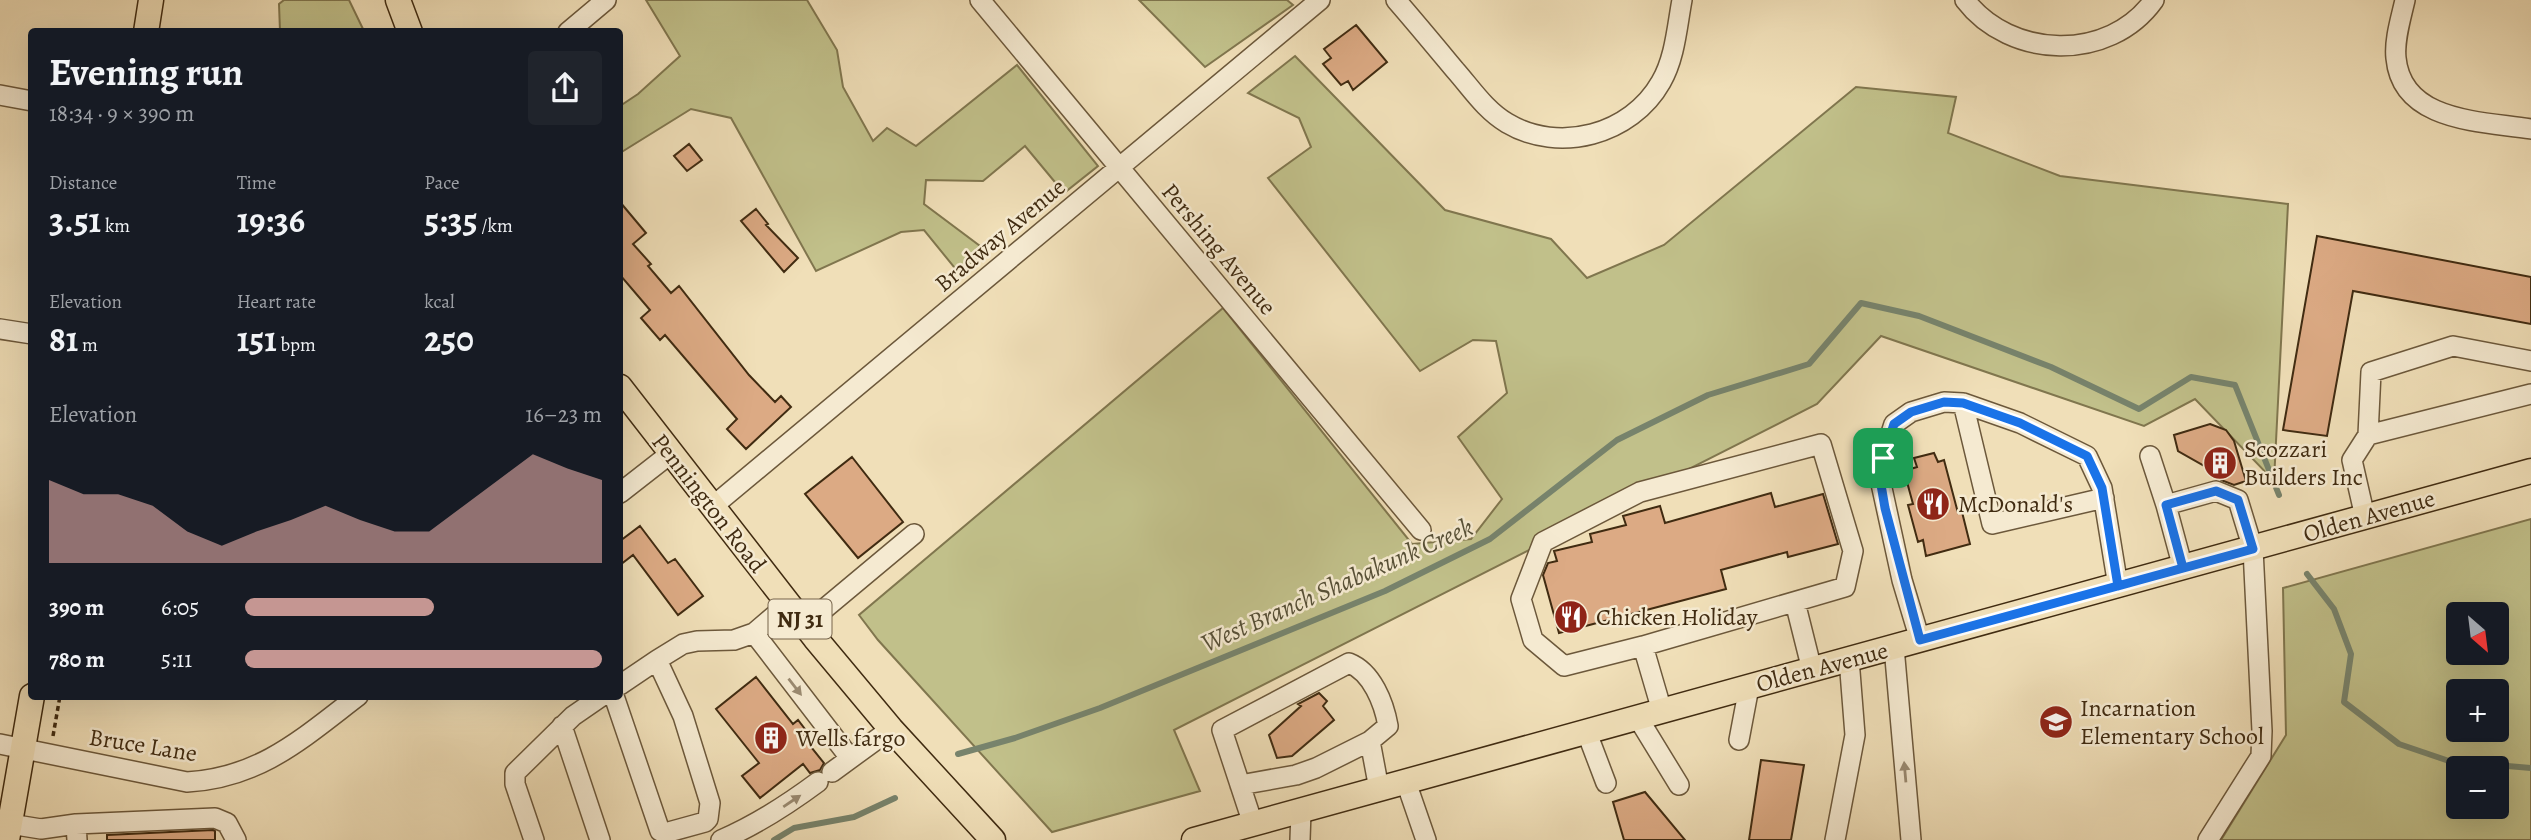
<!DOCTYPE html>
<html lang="en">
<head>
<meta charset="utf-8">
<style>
	body { margin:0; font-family:Alegreya,serif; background:#20242c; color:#f1f3f6; height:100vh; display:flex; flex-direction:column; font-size:26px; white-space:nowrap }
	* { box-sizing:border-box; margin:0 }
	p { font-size:23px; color:#9ea1a6 }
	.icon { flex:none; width:38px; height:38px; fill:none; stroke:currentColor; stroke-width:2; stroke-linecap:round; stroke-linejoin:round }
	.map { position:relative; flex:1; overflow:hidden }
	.side { position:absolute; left:28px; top:28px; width:595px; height:672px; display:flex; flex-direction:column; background:#171b24; border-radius:7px; box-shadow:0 7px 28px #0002 }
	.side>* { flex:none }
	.needle { width:46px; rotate:152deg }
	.tools { position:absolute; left:2446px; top:602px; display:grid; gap:14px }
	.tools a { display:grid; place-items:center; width:63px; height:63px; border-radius:7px; background:#171b24; box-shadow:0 7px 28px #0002; font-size:35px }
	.pin { position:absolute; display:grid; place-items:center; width:60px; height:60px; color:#fff; margin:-30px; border-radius:14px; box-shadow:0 4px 10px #0006 }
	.round { display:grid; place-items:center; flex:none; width:74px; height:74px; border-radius:7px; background:#20242c }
	.summary { display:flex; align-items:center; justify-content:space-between; height:119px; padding:0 21px }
	h1 { font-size:38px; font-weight:700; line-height:52px }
	.figures { display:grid; grid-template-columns:repeat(3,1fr); gap:10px; height:119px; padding:7px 21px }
	.figures div { display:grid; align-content:center }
	.figures b { font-size:35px; font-weight:700 }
	.figures small { font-size:19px; font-weight:400 }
	.figures p { font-size:19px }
	.chart { height:196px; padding:14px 21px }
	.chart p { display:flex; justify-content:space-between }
	.chart svg { width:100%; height:126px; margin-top:7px; fill:#c59692; opacity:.7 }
	ul { padding:0 21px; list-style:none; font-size:23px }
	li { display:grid; grid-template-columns:112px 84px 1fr; align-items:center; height:52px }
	li i { height:18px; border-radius:9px; background:#c59692 }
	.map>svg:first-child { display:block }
</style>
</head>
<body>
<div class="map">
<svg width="2531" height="840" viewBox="0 0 2531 840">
	<rect width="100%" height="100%" fill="#f0dfb8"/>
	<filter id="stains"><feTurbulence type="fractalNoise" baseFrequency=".00286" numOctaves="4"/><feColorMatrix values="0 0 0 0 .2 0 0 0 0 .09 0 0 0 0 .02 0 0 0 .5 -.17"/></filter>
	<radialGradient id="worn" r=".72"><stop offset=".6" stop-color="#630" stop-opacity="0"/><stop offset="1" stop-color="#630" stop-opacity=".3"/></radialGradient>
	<!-- green -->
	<path fill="#c1c08a" stroke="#80764e" stroke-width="2" fill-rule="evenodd" d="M284 0H349L364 31H280L279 4Z
		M646 0H807L837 50 843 87 873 141 887 128 916 146 1017 65 1098 166 1064 193 1025 146 983 181 926 180 924 204 988 252 958 272 924 230 901 232 816 271 731 118 691 109 620 153V106L638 94 680 56Z
		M1139 0H1287L1293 5 1205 67Z
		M1295 56 1445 210 1551 239 1587 278 1664 245 1856 87 1956 97 1948 133 2060 176 2288 204 2274 481 2195 399 2144 426 1881 336 1817 404 1174 730 1200 791 1052 832 878 640 859 615 1223 308 1412 544 1471 539 1502 499 1458 437 1507 393 1496 341 1473 340 1420 371 1268 178 1311 147 1299 118 1248 93Z
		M2531 519V840H2221L2286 735 2283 588ZM2459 614H2497V653H2459ZM2497 691V730H2459V691ZM2497 768V807H2459V768Z"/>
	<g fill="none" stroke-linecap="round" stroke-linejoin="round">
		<!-- stream -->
		<path stroke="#77836c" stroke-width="6" d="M2307 574 2334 609 2351 654 2344 702 2399 744 2449 761 2531 768
			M958 754 1015 738 1100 708 1385 591 1490 539 1617 440 1708 395 1809 364 1861 303 1919 316 2051 367 2139 409 2191 377 2235 385 2279 495
			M774 840 794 828 854 817 895 798"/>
	</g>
	<!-- building -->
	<path fill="#dcaa84" stroke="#402b11" stroke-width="2" d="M1356 25 1387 62 1353 90 1348 81 1341 85 1323 64 1331 58 1324 49Z
		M689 144 702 160 687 171 674 156Z
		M620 202 646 233 633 244 651 264 648 266 671 293 679 286 749 375 775 402 781 396 791 407 746 449 727 429 737 419 665 335 660 340 641 318 650 310 620 275Z
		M756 209 768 224 766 225 798 258 784 272 741 221Z
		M2317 236 2531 277V324L2353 291 2327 436 2283 430Z
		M2210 424 2226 430 2234 441 2246 481 2234 485 2221 480 2220 475 2178 451 2174 435Z
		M1934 453 1938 462 1944 460 1958 513 1962 512 1970 544 1926 556 1923 540 1918 542 1908 505 1913 504 1904 471 1917 467 1914 458Z
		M852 457 903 522 858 558 805 494Z
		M1771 493 1775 507 1823 494 1838 544 1788 557 1787 552 1721 570 1726 589 1559 633 1543 575 1548 563 1557 561 1554 551 1592 542 1590 534 1626 525 1623 516 1660 506 1665 523Z
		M640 526 668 563 675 559 703 596 678 615 633 555 620 565V541Z
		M756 677 793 724 798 720 808 733 803 737 824 763 820 770 810 773 803 764 760 798 742 776 759 763 716 709Z
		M1319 693 1327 701 1323 706 1334 720 1292 756 1277 758 1269 735 1301 706 1298 704Z
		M1761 760 1804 765 1791 840H1749Z
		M1645 792 1685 840H1624L1613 802Z
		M213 830 215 831V840H107V835Z"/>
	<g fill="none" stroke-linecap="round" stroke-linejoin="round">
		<!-- minor casing -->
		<g stroke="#6c583b" stroke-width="22">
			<path id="minor" d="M980 0 1421 530
				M1396 0C1416 23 1435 46 1455 70 1471 88 1485 110 1507 123 1559 154 1631 135 1661 82 1675 58 1677 27 1682 0
				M1965 0C2010 59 2109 63 2154 0
				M2405 0C2401 18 2394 40 2396 58 2402 123 2483 121 2531 129
				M568 32 606 0
				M0 95 32 101
				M0 329 32 334
				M1963 403 1992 524 2104 498
				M2368 435 2531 394
				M1821 444 1853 551 1845 587 1643 646 1564 666 1533 640 1521 599 1543 542 1640 492Z
				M2150 456 2166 505
				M620 493 670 454
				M712 507 1320 0
				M2365 517 2352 460 2368 435 2371 372 2453 346 2531 361
				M2183 568 2166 505 2216 491 2238 500 2253 549 2262 731 2261 756 2208 840
				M1795 602 1812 670
				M805 625 914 534
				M754 633 850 758
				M1920 640 1902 580 1880 479 1883 458 1894 424 1911 412 1944 402 1963 403 2020 423 2087 456 2102 488 2118 586
				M1643 646 1662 711
				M1894 647 1911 840
				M620 685 657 660
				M614 696 660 831 665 833 705 822 708 819 710 803 683 716 657 660 683 644 697 641 734 640 754 633 788 604
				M1638 718 1679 785
				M562 726 600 840
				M1587 733 1606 783
				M1739 740 1749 687
				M0 744 187 782C260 778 303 738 358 696
				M832 772 891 729
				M1406 782 1426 840
				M1240 785 1296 775 1316 768 1370 741
				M10 824 41 829 76 824 77 840
				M76 824 215 818 227 823 236 840
				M1253 824 1222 730 1349 663C1372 672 1384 703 1388 726L1370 741 1379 789
				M534 840 515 784V773L573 716 602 696
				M721 840C756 825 787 805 818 782
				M1300 840 1301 811
				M1835 840 1855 735 1849 659"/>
		</g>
		<!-- major casing -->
		<g stroke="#402b11" stroke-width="27">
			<path id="major" d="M398 0 410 32
				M146 32 151 0
				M620 387 815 638 891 729 993 840
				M7 840 32 696
				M1194 840 2531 471"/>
		</g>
		<!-- path -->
		<path stroke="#402b11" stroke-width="3.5" stroke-dasharray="5 3.5" stroke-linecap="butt" d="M53 736 60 696"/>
		<!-- minor -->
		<use href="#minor" stroke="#f5ead1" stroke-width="19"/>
		<!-- major -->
		<use href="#major" stroke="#f0dfb8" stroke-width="24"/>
	</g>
	<!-- one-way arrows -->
	<defs><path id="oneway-solid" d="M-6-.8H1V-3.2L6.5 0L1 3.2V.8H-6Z" transform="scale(1.75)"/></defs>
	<g fill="#9a8a71">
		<use href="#oneway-solid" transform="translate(795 687) rotate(52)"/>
		<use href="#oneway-solid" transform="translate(1905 772) rotate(-95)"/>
		<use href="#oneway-solid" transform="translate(792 801) rotate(-34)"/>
	</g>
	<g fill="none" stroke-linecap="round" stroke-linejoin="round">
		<!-- route casing -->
		<g stroke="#fff" stroke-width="14">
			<path id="route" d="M1883 458 1880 479 1885 508 1920 640 2253 549 2238 500 2216 491 2166 505 2183 568 2118 586 2102 488 2087 456 2020 423 1963 403 1944 402 1911 412 1894 424 1883 458"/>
		</g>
		<!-- route -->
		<use href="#route" stroke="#1a73e8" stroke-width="9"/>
	</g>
	<!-- icons -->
	<defs>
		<g id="building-disc" transform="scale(1.75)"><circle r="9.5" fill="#8f2418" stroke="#f5ead1"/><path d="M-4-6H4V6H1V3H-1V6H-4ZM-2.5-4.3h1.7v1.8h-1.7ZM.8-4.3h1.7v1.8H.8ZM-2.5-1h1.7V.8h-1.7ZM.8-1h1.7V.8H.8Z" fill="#fff"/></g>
		<g id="restaurant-disc" transform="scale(1.75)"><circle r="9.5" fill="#8f2418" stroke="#f5ead1"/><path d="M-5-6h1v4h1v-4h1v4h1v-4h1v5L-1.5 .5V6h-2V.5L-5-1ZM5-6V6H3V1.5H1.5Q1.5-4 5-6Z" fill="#fff"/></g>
		<g id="school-disc" transform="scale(1.75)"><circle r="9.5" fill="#8f2418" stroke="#f5ead1"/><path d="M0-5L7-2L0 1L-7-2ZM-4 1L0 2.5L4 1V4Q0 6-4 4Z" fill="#fff"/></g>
	</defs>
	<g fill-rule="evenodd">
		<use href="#building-disc" x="2220" y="463"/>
		<use href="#restaurant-disc" x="1933" y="504"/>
		<use href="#restaurant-disc" x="1571" y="617"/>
		<use href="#school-disc" x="2056" y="722"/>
		<use href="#building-disc" x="771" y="738"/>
	</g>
	<g text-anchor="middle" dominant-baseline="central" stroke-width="5" stroke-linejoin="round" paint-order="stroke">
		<!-- shield labels -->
		<rect fill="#f5ead1" stroke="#76644b" stroke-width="2" x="768.5" y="599.5" width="63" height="39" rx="5"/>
		<g font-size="23" font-weight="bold" fill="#402b11">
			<text x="800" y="619">NJ 31</text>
		</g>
		<!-- street labels -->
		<g font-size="24" fill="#402b11" stroke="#f5ead1">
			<text transform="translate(1000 235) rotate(-40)">Bradway Avenue</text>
			<text transform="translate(1219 249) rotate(50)">Pershing Avenue</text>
			<text transform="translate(709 503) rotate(52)">Pennington Road</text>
			<text transform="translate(2369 516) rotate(-16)">Olden Avenue</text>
			<text transform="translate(1822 667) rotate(-15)">Olden Avenue</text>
			<text transform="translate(143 745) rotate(9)">Bruce Lane</text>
		</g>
		<!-- poi labels -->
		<g font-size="24" fill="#402b11" stroke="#f5ead1" text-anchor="start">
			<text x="2244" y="449">Scozzari<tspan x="2244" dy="28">Builders Inc</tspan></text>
			<text x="1958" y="504">McDonald's</text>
			<text x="1596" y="617">Chicken Holiday</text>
			<text x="2080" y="708">Incarnation<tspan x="2080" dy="28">Elementary School</tspan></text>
			<text x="796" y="738">Wells fargo</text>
		</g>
		<!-- water labels -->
		<g font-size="26" font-style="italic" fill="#575037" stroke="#f5ead1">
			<text transform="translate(1337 585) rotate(-24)">West Branch Shabakunk Creek</text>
		</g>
	</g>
	<rect width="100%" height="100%" filter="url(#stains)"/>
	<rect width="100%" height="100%" fill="url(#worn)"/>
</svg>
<div class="tools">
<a><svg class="needle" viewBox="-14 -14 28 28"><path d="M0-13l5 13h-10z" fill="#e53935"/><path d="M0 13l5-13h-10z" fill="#9ea1a6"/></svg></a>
<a>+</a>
<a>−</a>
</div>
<div class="pin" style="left:1883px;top:458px;background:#1e9e55"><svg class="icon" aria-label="arrive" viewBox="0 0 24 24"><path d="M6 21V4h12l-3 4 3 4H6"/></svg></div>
<section class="side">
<div class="summary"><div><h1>Evening run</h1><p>18:34 · 9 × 390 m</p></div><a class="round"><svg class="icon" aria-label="share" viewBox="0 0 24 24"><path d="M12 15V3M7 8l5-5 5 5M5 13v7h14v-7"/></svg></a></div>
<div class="figures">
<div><p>Distance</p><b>3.51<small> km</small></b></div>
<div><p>Time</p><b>19:36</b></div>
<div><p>Pace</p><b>5:35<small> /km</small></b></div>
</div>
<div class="figures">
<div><p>Elevation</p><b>81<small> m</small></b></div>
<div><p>Heart rate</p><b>151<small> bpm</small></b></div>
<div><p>kcal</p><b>250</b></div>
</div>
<div class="chart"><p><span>Elevation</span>16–23 m</p>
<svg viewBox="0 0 160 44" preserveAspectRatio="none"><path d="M0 44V15L10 20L20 20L30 24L40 33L50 38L60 33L70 29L80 24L90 29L100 33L110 33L120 24L130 15L140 6L150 11L160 15V44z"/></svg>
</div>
<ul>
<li><b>390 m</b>6:05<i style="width:53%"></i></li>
<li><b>780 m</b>5:11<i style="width:100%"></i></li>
</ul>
</section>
</div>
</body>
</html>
